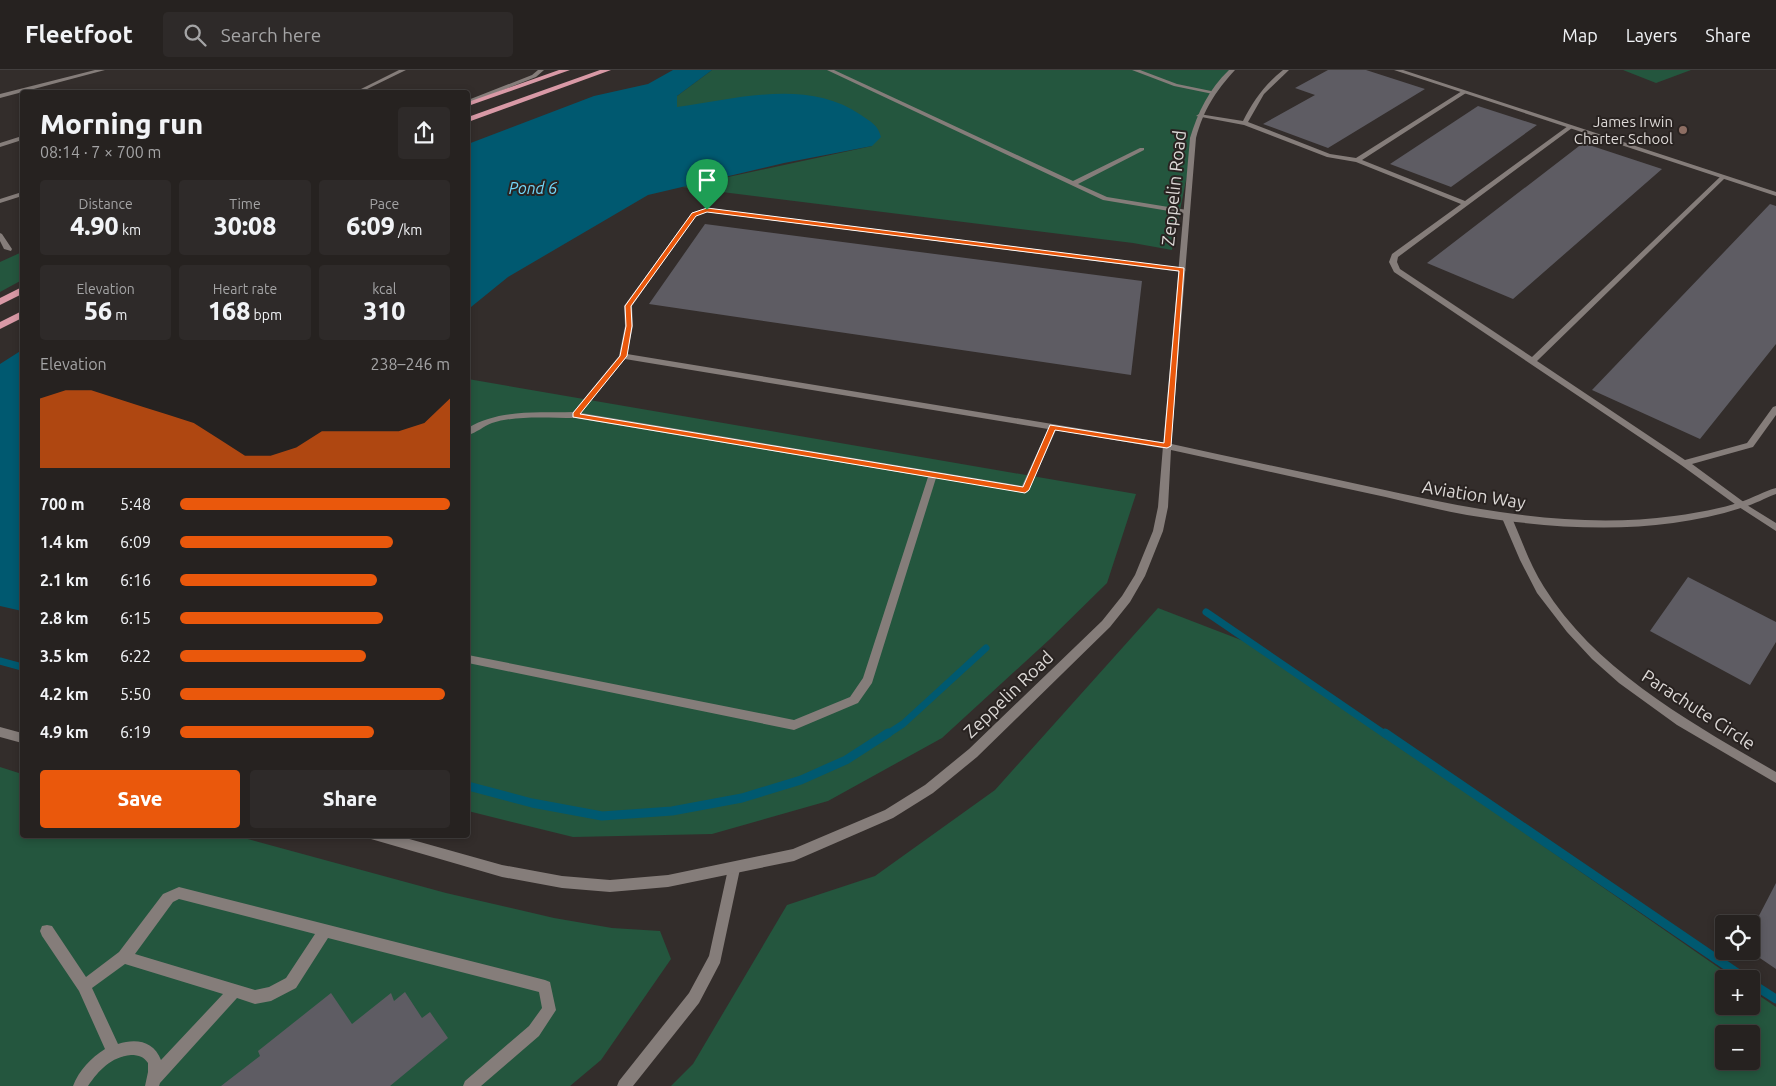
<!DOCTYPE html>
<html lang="en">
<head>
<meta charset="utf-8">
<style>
	body { margin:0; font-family:Ubuntu,sans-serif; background:#2e2a29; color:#f1f3f6; height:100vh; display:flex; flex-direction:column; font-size:19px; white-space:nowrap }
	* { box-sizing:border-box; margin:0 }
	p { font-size:16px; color:#a4a4a5 }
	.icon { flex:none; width:28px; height:28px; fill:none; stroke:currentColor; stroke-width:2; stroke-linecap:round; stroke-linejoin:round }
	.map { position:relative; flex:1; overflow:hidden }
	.drawer { position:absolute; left:20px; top:20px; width:450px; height:748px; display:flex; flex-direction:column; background:#262220; border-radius:5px; box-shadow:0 2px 8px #0003,0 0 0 1px #423f3e }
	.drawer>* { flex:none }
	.fabs { position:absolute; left:1715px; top:845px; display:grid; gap:10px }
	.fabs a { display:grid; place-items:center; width:45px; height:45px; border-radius:5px; background:#262220; box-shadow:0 2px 8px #0003,0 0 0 1px #423f3e; font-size:25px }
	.pin { position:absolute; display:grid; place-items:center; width:42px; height:42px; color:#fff; margin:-51px -21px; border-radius:50% 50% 50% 0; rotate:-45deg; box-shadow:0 0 5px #0007 }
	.pin .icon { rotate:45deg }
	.round { display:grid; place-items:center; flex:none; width:52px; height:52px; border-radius:5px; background:#2e2a29 }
	.overview { display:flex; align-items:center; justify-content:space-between; height:85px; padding:0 20px }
	h1 { font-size:28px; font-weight:800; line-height:38px }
	.metrics { display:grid; grid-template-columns:repeat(3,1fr); gap:8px; height:85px; padding:5px 20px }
	.metrics div { display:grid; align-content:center; border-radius:5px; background:#2e2a29; text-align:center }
	.metrics b { font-size:25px; font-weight:800 }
	.metrics small { font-size:14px; font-weight:400 }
	.metrics p { font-size:14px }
	.chart { height:140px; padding:10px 20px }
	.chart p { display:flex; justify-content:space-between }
	.chart svg { width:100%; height:90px; margin-top:5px; fill:#ea580c; opacity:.7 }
	.button { display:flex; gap:10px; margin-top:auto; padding:10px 20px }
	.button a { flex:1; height:58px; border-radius:5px; background:#ea580c; color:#fff; font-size:20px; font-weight:800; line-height:58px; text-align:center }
	.button a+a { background:#2e2a29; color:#f1f3f6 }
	ul { padding:0 20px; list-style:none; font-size:16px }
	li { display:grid; grid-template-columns:80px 60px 1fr; align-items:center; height:38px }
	li i { height:12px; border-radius:6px; background:#ea580c }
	header { display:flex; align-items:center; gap:30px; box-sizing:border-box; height:70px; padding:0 25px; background:#262220; border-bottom:1px solid #423f3e }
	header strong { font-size:24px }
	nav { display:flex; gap:28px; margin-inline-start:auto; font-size:18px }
	.search { width:350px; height:45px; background:#2e2a29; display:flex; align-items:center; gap:12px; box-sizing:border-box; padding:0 18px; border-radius:5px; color:#a4a4a5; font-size:19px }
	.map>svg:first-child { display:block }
</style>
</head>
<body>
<header>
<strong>Fleetfoot</strong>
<div class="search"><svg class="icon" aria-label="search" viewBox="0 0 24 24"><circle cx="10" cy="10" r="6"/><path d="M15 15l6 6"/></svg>Search here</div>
<nav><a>Map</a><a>Layers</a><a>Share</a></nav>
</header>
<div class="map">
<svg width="1776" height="1016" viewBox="0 0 1776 1016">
	<rect width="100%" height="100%" fill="#332d2b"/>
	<!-- green -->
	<path fill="#24563e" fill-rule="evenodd" d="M712 0H1233L1199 46 1172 180 1133 173 682 117 872 76 676 37 677 26Z
		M1623 0H1691L1656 13Z
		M22 182V210L0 222V192Z
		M468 309 1136 424 1107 513 1050 569 942 668 828 731 712 764 573 767 468 741Z
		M1158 538 1254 575 1735 909H1724V936H1751V920L1776 937V1016H671L693 994 787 835 875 806 995 720ZM1724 964H1751V991H1724Z
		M0 697 22 704V765H233L446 823 554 848 612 858 660 861 671 889 601 990 570 1016H0Z"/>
	<!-- water -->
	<path fill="#005970" d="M673 0H712L677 26V37C737 29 807 8 861 45 871 52 878 55 881 67L872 76 784 93 648 125 508 207 471 237 468 241V74L594 26 648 14Z
		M22 280V541L0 536V294Z"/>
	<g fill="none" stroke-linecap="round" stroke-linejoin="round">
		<!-- stream-far1 -->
		<path stroke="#005970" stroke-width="7" d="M1206 542 1386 665
			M0 591 22 597
			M886 665 903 654 986 578"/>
		<!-- stream -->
		<path stroke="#005970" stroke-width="9" d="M1385 663 1746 909
			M468 716 532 733 602 746 672 741 742 728 801 710 846 690 888 663
			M1751 913 1776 929"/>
	</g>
	<!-- building -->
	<path fill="#5e5c63" d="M1328 0H1366L1425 19 1328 78 1263 54 1315 25 1295 18Z
		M1478 36 1537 55 1451 117 1390 94Z
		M1583 73 1662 99 1513 229 1427 193Z
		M1770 134 1776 136V274L1700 369 1592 320Z
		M705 154 1142 211 1131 305 649 234Z
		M1688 507 1776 552V572L1750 615 1650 561Z
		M1776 813V899L1751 882V861Z
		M405 922 422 948 430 942 448 968 390 1016H221L260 986 258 981 331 923 352 954 391 923 394 931Z"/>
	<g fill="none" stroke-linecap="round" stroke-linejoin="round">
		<!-- service -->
		<path fill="#857d7a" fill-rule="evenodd" d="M827 0H834L1073 111 1140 78H1144V80L1078 114 1107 127 1187 140 1190 142 1187 144 1103 130Z
			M1132 0H1140L1177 14 1216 22 1213 24 1174 16Z
			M1283 0H1289L1264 24 1248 52 1330 84 1356 88 1462 21H1466V23L1362 90 1465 131 1568 56H1572V58L1398 187 1397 192 1400 199 1532 287 1721 106H1725V108L1537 291 1685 390 1747 373 1773 337 1776 336V345L1753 377 1692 394 1745 433 1747 435 1745 437H1739L1681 395 1394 202 1389 192 1392 184 1461 134 1356 92 1327 87 1244 55 1196 46 1199 44 1243 51C1253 31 1265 14 1283 0Z
			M707 138 1182 198 1186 200 1182 202 707 142 696 145 632 236 633 256 627 284 1167 373 1171 376 1167 379 1056 360 1028 422 1025 423 936 408 872 613 858 633 794 660 468 593V585L794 650 850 627 863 608 928 407 575 348C548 348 518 345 492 353 484 356 476 363 468 365V358C498 339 538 343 573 342L619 286 625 256 624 236 692 143ZM625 289 1048 359 1022 416 581 343Z
			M179 817 545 910 550 912 556 940 539 966 481 1016H463L465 1011 529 956 542 938 539 922 328 868 296 918 271 931 255 934 237 928 160 1013 159 1016H145L148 1002V993C144 987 139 985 131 985 111 987 99 1000 88 1016H73C79 1000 91 988 105 979L79 921 42 866 40 861 42 856 47 855 52 856 86 907 119 882 163 824ZM179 829 315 864 286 908 269 917 255 920 135 884 173 832ZM125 894 223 924 161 990C154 971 136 968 118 974L92 918Z"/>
		<!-- minor -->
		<path fill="#857d7a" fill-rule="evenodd" d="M95 0H105L0 28V24Z
			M399 0H406L361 22H355Z
			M538 0H544L536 7 468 34V30L532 5Z
			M1229 0H1235C1215 22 1204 39 1196 68L1171 376 1167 379 1163 376 1190 68C1198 42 1209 19 1229 0Z
			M1394 0H1403L1776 122V126Z
			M22 66V70L0 77V73Z
			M22 122V126L0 133V129Z
			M0 163 2 164 12 179 11 181 4 179 0 171Z
			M1742 432 1776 453V461L1739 437 1737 435Z
			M1507 445 1512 448C1522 471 1530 495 1544 517 1596 601 1693 654 1776 702V713L1677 655 1619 613 1592 589 1567 562 1537 523 1520 490 1502 448Z
			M734 793 738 795 740 799 720 893 699 933 633 1016H617L619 1011 689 923 709 886 728 799 730 795Z"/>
		<!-- tertiary -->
		<path fill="#857d7a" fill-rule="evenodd" d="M1167 373C1235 388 1303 402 1371 417 1470 439 1572 460 1674 446 1696 443 1719 439 1741 432 1753 428 1764 421 1776 418V424C1765 428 1755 434 1744 437 1656 466 1558 460 1467 445 1434 439 1400 430 1367 423 1302 409 1236 394 1171 380L1168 437 1163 461 1145 506 1130 532 1110 557 977 687 933 723 893 748 794 791 668 817 610 822 562 818 502 807 371 769 369 765H395L502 795 562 806 610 810 668 805 793 779 885 740 925 715 969 679 1102 551 1122 526 1135 505 1153 461 1158 437 1163 376Z
			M0 657 22 663V673L0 667Z"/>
		<!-- trunk -->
		<path fill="#d999a6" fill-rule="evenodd" d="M559 0H570L468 36V32Z
			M600 0H611L468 52V47Z
			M22 217V224L0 235V228Z
			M22 241V248L0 259V252Z"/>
	</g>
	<!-- route -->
	<path fill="#ea580c" stroke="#fff" fill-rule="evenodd" d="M707 138 1184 198 1171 376 1167 378 1055 360 1029 420 1025 423 573 347V343L620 286 626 256 625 236 692 143ZM707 142 1179 201 1164 373 1050 355 1023 417 580 344 627 286 632 256 631 236 696 146Z"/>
	<!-- markers -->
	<circle fill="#8d6e63" stroke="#292321" stroke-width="2" cx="1683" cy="60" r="5"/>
	<g text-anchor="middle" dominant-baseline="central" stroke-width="4" stroke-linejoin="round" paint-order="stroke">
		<!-- far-poi labels -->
		<g font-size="15" fill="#dcd8d6" stroke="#292321" text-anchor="end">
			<text x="1673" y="51">James Irwin<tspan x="1673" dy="17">Charter School</tspan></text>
		</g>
		<!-- far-water labels -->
		<g font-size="16" font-style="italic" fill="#73d7f9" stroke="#292321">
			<text x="533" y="118">Pond 6</text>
		</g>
		<!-- street labels -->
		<g font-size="18" fill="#dcd8d6" stroke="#292321">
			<text transform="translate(1173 118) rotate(-84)">Zeppelin Road</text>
			<text transform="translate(1474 424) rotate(9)">Aviation Way</text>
			<text transform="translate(1008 624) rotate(-44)">Zeppelin Road</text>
			<text transform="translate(1699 639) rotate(33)">Parachute Circle</text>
		</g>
	</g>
</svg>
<div class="fabs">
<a><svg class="icon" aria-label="locate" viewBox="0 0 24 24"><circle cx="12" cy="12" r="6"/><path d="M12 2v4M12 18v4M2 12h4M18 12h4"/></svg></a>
<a>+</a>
<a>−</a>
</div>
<div class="pin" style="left:707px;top:140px;background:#1e9e55"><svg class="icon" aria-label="arrive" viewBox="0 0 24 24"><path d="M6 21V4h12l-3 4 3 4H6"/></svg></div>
<section class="drawer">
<div class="overview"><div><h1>Morning run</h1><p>08:14 · 7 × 700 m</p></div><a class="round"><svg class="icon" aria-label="share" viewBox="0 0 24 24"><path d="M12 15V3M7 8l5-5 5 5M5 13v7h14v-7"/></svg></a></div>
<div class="metrics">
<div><p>Distance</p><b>4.90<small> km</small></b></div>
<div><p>Time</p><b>30:08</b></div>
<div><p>Pace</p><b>6:09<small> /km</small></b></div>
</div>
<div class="metrics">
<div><p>Elevation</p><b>56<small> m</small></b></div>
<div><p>Heart rate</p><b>168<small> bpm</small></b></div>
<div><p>kcal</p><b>310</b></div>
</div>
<div class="chart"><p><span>Elevation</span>238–246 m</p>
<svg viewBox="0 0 160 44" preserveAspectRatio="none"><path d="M0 44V10L10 6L20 6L30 10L40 14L50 18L60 22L70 30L80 38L90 38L100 34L110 26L120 26L130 26L140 26L150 22L160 10V44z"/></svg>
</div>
<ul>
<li><b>700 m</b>5:48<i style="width:100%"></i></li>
<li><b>1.4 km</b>6:09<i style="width:79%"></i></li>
<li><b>2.1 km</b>6:16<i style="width:73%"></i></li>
<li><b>2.8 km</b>6:15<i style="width:75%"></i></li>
<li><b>3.5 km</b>6:22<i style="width:69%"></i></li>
<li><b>4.2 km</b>5:50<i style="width:98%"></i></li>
<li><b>4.9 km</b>6:19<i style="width:72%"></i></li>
</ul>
<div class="button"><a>Save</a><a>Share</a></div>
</section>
</div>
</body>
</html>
